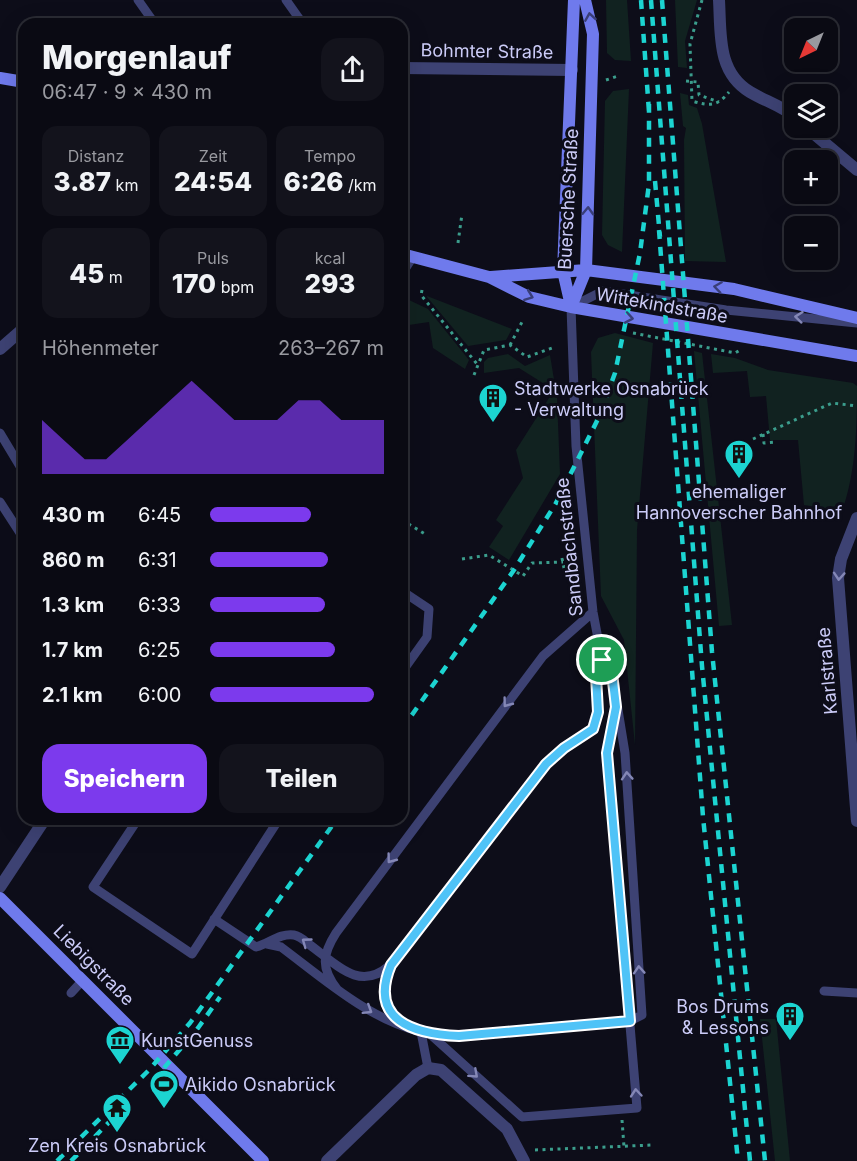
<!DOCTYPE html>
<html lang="de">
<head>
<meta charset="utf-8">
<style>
	body { margin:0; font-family:Inter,sans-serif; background:#13131c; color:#f1f3f6; height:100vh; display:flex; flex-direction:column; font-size:22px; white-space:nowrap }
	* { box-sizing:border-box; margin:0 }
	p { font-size:20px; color:#999aa0 }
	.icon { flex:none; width:33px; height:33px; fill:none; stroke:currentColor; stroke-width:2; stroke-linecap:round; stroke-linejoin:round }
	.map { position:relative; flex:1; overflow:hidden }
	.drawer { position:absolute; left:18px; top:18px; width:390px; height:807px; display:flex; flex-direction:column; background:#0a0a13; border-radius:18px; box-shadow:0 6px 24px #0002,0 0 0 2px #2a2b33 }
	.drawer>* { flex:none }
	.needle { width:39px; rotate:223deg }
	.fabs { position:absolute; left:784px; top:18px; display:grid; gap:12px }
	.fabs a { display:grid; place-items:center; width:54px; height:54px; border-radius:12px; background:#0a0a13; box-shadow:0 6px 24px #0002,0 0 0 2px #2a2b33; font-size:30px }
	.pin { position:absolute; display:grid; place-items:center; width:51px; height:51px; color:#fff; margin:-26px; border:3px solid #fff; border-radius:50%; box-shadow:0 2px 6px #0007 }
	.round { display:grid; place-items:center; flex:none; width:63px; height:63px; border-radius:18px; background:#13131c }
	.overview { display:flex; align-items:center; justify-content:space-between; height:102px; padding:0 24px }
	h1 { font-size:33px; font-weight:800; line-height:45px }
	.stats { display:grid; grid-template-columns:repeat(3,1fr); gap:9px; height:102px; padding:6px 24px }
	.stats div { display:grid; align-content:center; border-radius:15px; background:#13131c; text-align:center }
	.stats b { font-size:26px; font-weight:800 }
	.stats small { font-size:16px; font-weight:400 }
	.stats p { font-size:16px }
	.chart { height:168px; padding:12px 24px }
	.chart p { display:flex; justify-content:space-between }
	.chart svg { width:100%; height:108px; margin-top:6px; fill:#7c3aed; opacity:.7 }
	.cta { display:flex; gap:12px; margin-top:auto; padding:12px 24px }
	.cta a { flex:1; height:69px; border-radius:18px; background:#7c3aed; color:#fff; font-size:24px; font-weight:800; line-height:69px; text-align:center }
	.cta a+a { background:#13131c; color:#f1f3f6 }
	ul { padding:0 24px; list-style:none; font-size:20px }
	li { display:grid; grid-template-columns:96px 72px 1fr; align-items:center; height:45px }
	li i { height:15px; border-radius:8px; background:#7c3aed }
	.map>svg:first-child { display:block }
</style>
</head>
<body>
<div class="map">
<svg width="857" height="1161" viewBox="0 0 857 1161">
	<rect width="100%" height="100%" fill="#0d0d19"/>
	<!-- green -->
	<path fill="#112220" d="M606 0H627L631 61 615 60 607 53Z
		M675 0H697L685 41 687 68 678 67Z
		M629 89 622 252 608 245 602 235 605 101 613 91Z
		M680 93 688 95 689 105 697 108 702 124 726 262 685 261 684 140 686 128 683 126Z
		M427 297V296L512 329 506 340 468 346Z
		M409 300 428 309 469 360 465 369 433 348 429 322 402 326V303Z
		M615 333 653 343 637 530 635 745 624 640 601 596 591 352 598 338Z
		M694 351 702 353 732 625 719 626Z
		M508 354 525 366 550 355 557 398 560 474 509 560 489 547 503 526 496 520 523 478 516 450 549 398 546 385 519 368 484 373V362L488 358Z
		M711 354 735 358 768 370 853 383 857 386C857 427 856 472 842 511L804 505 798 440H770L766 396 750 397 747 371 713 373Z
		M760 1019H776L790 1161H775Z"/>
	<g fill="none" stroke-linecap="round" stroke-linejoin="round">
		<!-- path -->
		<path stroke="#3b9d8c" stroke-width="3" stroke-dasharray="3 4.5" stroke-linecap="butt" d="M702 0 690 44 692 101C709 106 717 107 729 92
			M606 80 618 76
			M686 81 698 82 699 95 719 102
			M458 243 462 214
			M422 290 421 295 477 364
			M633 333 735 353 740 350
			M510 345 522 322
			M474 375 484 350 510 345 527 357 555 347
			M763 434 764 443 777 442
			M753 439 832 403 857 406
			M402 488 403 489
			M402 520 425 534
			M562 558 565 573 578 591
			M462 559 489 555 523 576 532 563 563 562
			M622 1120 624 1147
			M535 1150 653 1145"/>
		<!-- lane -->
		<path stroke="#3d4273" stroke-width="9" d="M138 0 155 24
			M286 0 303 24
			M0 433 24 473
			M0 502 24 539
			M402 591 429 609 427 637 402 672
			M602 660 596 676 598 712 593 729 564 748 545 764 391 965C368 1020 414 1033 459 1036L630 1021 642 1015 625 753 612 673 602 660 593 612 576 446 571 307 603 291 726 310 857 323
			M138 819 93 887 192 954 279 819
			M214 919 256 947C270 943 280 933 294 935 300 936 305 941 310 945 336 964 359 992 389 966
			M267 944 281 947C325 980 367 1018 421 1032L428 1068
			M337 989C321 968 322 955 336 933L543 656 593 612
			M824 991 857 993
			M71 993 83 980
			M431 1035 522 1117 637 1108 607 753 615 713"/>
		<!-- street -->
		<path stroke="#3d4273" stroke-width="12" d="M719 0C721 35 717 72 750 92 765 101 782 106 795 117
			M402 68 572 70
			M807 128 857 170
			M402 271 411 257
			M0 349 24 328
			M857 518 841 559 838 578 857 821
			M0 887 45 819
			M327 1161 416 1075 428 1068 441 1070 507 1129 524 1161"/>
		<!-- secondary -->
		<path stroke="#6f7aec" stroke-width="12" d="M0 78 24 82
			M402 254 489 277 529 297 571 307 857 356
			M491 277 586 270 734 289 857 318
			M571 306 563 271 574 0
			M571 307 586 270 593 34 585 0
			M0 898 263 1161"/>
		<!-- rail -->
		<path stroke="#1cd4d1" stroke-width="4.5" stroke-dasharray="9 8" stroke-linecap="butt" d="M641 0 649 112
			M651 0 702 666 750 1161
			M662 0 712 652 765 1161
			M655 181 660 237
			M659 230 703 817 738 1161
			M402 729 514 570 556 503 599 417 615 373 640 253 649 184V104
			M164 1068 198 1028 220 997
			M57 1161 149 1070 190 1023 337 819
			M71 1161 117 1114"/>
	</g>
	<!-- one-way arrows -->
	<defs><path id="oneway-chevron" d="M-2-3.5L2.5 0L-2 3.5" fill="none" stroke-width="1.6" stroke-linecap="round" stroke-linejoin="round" transform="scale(1.5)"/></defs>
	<g stroke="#393e78">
		<use href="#oneway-chevron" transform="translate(590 17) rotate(-99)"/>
		<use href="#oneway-chevron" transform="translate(588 211) rotate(-88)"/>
		<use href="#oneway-chevron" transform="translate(718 287) rotate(-172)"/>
		<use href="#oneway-chevron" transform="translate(529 296) rotate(21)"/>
		<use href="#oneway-chevron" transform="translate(629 318) rotate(10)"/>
	</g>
	<g stroke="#8487b6">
		<use href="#oneway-chevron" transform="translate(799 317) rotate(-174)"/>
		<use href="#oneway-chevron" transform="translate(839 576) rotate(94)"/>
		<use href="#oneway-chevron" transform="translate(507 703) rotate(127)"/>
		<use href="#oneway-chevron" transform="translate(627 776) rotate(-94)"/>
		<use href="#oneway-chevron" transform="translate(391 859) rotate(127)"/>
		<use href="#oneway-chevron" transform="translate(306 942) rotate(-144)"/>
		<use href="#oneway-chevron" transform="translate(639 970) rotate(-94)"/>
		<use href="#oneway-chevron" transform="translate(368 1010) rotate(32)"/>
		<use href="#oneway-chevron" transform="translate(474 1074) rotate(42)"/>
		<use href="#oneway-chevron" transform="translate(636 1093) rotate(-95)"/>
	</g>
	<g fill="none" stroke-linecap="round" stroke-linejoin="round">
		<!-- route casing -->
		<g stroke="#fff" stroke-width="12">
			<path id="route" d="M602 660 612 673 616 707 607 753 630 1021 459 1036C413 1034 368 1020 391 965L546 764 564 748 593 729 598 712 596 676Z"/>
		</g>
		<!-- route -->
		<use href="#route" stroke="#4fc3f7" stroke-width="8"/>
	</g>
	<!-- icons -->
	<defs>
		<g id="building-pin" transform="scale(1.5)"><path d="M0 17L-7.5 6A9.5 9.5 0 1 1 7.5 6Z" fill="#1cd4d1" stroke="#0d0d19"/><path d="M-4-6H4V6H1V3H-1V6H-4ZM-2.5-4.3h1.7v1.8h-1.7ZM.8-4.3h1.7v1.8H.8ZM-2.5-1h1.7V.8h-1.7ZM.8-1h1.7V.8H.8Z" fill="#111"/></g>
		<g id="museum-pin" transform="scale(1.5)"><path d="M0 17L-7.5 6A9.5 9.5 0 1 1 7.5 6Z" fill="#1cd4d1" stroke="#0d0d19"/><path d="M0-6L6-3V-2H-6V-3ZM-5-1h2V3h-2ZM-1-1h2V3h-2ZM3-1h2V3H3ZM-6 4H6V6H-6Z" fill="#111"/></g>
		<g id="stadium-pin" transform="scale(1.5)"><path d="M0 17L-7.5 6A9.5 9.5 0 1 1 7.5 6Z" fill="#1cd4d1" stroke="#0d0d19"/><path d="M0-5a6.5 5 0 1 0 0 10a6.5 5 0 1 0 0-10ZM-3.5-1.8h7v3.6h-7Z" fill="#111"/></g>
		<g id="temple-pin" transform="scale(1.5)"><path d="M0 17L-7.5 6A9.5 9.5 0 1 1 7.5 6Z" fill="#1cd4d1" stroke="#0d0d19"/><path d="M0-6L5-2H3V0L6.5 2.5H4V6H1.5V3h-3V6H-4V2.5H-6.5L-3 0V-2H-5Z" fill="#111"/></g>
	</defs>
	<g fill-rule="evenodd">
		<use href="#building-pin" x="493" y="398"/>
		<use href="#building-pin" x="739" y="454"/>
		<use href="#building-pin" x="790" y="1016"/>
		<use href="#museum-pin" x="120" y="1040"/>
		<use href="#stadium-pin" x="164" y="1084"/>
		<use href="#temple-pin" x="117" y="1108"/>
	</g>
	<g text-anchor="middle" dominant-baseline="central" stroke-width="6" stroke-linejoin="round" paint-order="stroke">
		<!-- street labels -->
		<g font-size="18" fill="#ccccf8" stroke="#0d0d19">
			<text transform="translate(487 51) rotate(1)">Bohmter Straße</text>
			<text transform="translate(568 199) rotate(-87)">Buersche Straße</text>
			<text transform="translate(662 305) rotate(10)">Wittekindstraße</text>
			<text transform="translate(569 547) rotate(-96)">Sandbachstraße</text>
			<text transform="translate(827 671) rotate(-95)">Karlstraße</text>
			<text transform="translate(94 965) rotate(45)">Liebigstraße</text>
		</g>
		<!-- poi labels -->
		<g font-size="18" fill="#ccccf8" stroke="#0d0d19" text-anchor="start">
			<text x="514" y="388">Stadtwerke Osnabrück<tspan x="514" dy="21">- Verwaltung</tspan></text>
			<text x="739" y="491" text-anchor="middle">ehemaliger<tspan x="739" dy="21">Hannoverscher Bahnhof</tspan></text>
			<text x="769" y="1006" text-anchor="end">Bos Drums<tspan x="769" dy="21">&amp; Lessons</tspan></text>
			<text x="141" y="1040">KunstGenuss</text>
			<text x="185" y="1084">Aikido Osnabrück</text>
			<text x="117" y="1145" text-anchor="middle">Zen Kreis Osnabrück</text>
		</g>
	</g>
</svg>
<div class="fabs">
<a><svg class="needle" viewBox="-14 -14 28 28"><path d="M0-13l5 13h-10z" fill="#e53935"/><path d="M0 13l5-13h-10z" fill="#999aa0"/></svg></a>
<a><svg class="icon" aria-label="layers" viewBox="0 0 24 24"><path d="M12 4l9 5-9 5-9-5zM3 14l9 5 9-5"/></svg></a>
<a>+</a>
<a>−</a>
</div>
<div class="pin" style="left:602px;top:660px;background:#1e9e55"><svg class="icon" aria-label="arrive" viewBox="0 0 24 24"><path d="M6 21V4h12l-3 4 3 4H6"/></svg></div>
<section class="drawer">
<div class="overview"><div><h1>Morgenlauf</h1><p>06:47 · 9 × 430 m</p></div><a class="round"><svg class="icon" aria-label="share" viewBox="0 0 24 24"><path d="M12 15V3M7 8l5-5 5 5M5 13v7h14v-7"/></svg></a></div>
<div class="stats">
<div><p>Distanz</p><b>3.87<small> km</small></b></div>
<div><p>Zeit</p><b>24:54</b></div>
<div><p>Tempo</p><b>6:26<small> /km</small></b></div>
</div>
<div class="stats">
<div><b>45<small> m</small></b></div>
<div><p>Puls</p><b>170<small> bpm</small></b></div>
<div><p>kcal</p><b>293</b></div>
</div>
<div class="chart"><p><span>Höhenmeter</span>263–267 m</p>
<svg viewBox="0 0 160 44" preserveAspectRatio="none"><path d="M0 44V22L10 30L20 38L30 38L40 30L50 22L60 14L70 6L80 14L90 22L100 22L110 22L120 14L130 14L140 22L150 22L160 22V44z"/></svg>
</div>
<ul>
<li><b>430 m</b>6:45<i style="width:58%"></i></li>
<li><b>860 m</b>6:31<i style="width:68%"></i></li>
<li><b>1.3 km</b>6:33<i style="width:66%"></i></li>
<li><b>1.7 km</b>6:25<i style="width:72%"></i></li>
<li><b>2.1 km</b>6:00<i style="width:94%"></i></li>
</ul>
<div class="cta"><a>Speichern</a><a>Teilen</a></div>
</section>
</div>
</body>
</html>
